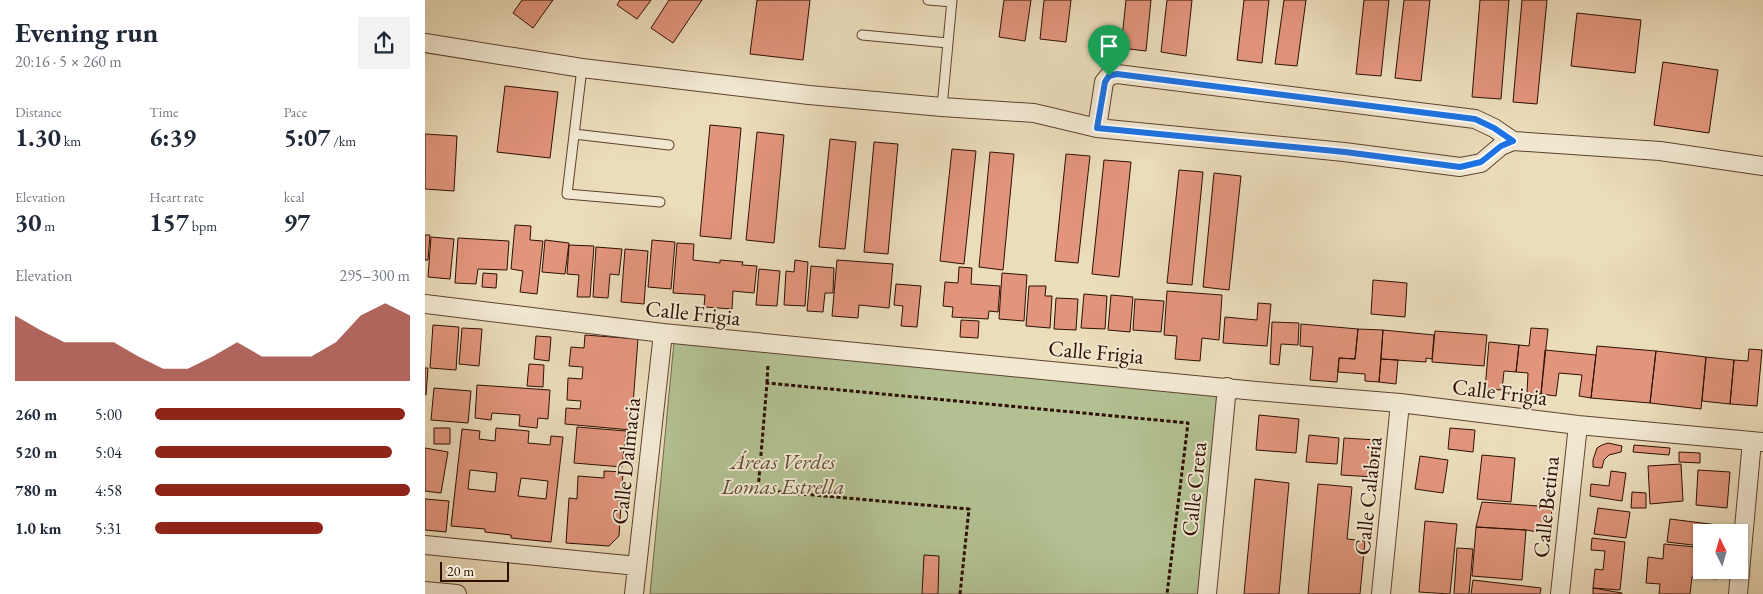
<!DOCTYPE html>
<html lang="en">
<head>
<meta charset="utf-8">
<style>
	body { margin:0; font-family:"EB Garamond",serif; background:#f2f2f3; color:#1f2937; height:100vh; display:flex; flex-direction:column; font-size:19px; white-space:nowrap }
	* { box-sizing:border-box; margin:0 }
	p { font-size:16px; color:#747a83 }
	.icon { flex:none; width:28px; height:28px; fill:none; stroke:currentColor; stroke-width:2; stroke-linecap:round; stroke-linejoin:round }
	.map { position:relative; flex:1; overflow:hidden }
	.panel { display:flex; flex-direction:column; background:#fff; width:425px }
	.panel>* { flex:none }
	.needle { width:32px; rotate:355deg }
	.buttons { position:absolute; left:1268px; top:524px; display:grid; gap:10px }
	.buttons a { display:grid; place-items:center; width:55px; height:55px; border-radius:0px; background:#fff; box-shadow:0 1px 4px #0004; font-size:25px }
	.scale { position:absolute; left:15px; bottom:12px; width:69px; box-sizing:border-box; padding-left:5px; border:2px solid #2e0f01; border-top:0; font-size:14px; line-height:18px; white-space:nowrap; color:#2e0f01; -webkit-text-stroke:4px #f2e8d2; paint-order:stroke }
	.pin { position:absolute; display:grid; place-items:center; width:42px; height:42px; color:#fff; margin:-51px -21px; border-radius:50% 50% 50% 0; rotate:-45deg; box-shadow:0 0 5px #0007 }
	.pin .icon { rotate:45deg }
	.round { display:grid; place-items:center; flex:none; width:52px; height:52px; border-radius:0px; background:#f2f2f3 }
	.head { display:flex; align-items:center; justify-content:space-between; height:85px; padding:0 15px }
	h1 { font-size:28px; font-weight:700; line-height:38px }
	.metrics { display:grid; grid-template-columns:repeat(3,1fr); gap:8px; height:85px; padding:5px 15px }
	.metrics div { display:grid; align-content:center }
	.metrics b { font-size:25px; font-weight:700 }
	.metrics small { font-size:14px; font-weight:400 }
	.metrics p { font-size:14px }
	.chart { height:140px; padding:10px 15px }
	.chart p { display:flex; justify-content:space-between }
	.chart svg { width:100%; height:90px; margin-top:5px; fill:#8f2418; opacity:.7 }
	ul { padding:0 15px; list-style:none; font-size:16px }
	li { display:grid; grid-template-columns:80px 60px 1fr; align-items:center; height:38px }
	li i { height:12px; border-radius:6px; background:#8f2418 }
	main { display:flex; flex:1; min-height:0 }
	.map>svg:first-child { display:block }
</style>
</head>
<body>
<main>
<section class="panel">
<div class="head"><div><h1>Evening run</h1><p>20:16 · 5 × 260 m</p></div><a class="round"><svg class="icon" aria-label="share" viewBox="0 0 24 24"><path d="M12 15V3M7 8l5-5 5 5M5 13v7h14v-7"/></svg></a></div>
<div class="metrics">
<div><p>Distance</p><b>1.30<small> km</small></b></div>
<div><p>Time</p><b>6:39</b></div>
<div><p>Pace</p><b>5:07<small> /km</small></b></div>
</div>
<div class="metrics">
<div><p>Elevation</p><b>30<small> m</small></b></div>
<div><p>Heart rate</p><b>157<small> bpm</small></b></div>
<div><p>kcal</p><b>97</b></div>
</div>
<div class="chart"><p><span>Elevation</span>295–300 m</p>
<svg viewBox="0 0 160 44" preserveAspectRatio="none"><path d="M0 44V12L10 19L20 25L30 25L40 25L50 32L60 38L70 38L80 32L90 25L100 32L110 32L120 32L130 25L140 12L150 6L160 12V44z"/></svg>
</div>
<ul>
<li><b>260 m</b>5:00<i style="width:98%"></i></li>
<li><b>520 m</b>5:04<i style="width:93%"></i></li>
<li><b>780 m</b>4:58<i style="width:100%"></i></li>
<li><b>1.0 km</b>5:31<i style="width:66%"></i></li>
</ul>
</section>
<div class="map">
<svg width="1338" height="594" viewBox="0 0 1338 594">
	<rect width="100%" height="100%" fill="#ebdcba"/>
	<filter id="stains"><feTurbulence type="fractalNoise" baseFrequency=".004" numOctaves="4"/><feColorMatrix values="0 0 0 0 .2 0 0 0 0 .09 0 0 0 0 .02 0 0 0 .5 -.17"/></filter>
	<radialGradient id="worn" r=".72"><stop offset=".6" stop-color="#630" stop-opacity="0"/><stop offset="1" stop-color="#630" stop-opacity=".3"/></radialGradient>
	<!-- green -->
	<path fill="#b3c192" stroke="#70684a" d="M249 342 796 392 774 594H225Z"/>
	<!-- building -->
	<path fill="#e2957d" stroke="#2e0f01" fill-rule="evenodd" d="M97 0H128L108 28 88 13Z
		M195 0H226L212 19 192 5Z
		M244 0H277L248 43 226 28Z
		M332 0H385L378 60 325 54Z
		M579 0H606L600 41 574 37Z
		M619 0H646L641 42 615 39Z
		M701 0H726L721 51 696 48Z
		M742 0H767L761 56 736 52Z
		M819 0H844L837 63 812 60Z
		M859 0H881L872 66 850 64Z
		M939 0H964L956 76 931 74Z
		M979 0H1005L996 81 970 78Z
		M1055 0H1084L1076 99 1047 97Z
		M1097 0H1122L1112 104 1088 102Z
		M1152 13 1216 20 1210 73 1146 66Z
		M1238 62 1293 70 1284 133 1229 125Z
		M80 86 133 92 125 158 72 152Z
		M285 125 316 128 306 239 275 236Z
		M332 132 359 135 349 243 321 240Z
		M0 134 32 136 29 191 0 189Z
		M405 139 431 142 420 249 394 247Z
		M449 142 473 144 463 254 439 252Z
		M527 149 551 151 539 264 515 261Z
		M565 152 589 154 578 270 554 267Z
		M641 154 665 156 653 263 630 261Z
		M679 160 706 162 694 277 667 274Z
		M754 170 778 172 767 285 742 283Z
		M789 173 816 176 804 290 778 287Z
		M90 225 106 226 105 240 118 241 112 294 95 292 98 271 86 269Z
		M0 235H5L3 260H0Z
		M6 237 29 239 25 279 3 277Z
		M33 238 84 241 82 270 53 269 51 284 30 283Z
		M120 240 144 243 140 274 117 272Z
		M227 240 250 242 246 289 223 287Z
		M252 243 269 244 268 260 295 263V260L318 262 317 265 332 266 329 293 308 291 307 309 279 307 280 295 248 293Z
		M144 245 169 246 165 297H152L154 275 142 274Z
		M171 247 197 249 194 275 185 274 183 298 168 297Z
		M200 249 223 251 219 304 196 302Z
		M370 260 383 262 380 306 359 305 361 271 369 272Z
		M412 260 468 264 464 308 434 305 433 318 407 316Z
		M386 266 409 268 408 293H400L398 312 382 311Z
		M534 267 547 268 546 284 575 286 573 312 564 311 563 319 527 317 528 307 518 306 520 282 533 283Z
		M334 269 355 271 352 306 331 305Z
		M58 273 72 274 71 288 57 287Z
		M577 273 602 275 599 321 574 319Z
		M948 280 982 283 980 317 946 314Z
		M471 284 496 286 492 327 476 326 478 306 469 305Z
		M604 286H621L620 296H627L625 328 601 326Z
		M742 291 797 295 794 340 777 338 775 361 750 359 752 336 739 335Z
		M659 294 682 296 680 329 656 328Z
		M686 295 708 297 705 332 683 330Z
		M631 298 653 299 651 330 629 329Z
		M710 299 739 301 736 332 708 330Z
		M833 303 846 304 842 346 798 343 800 317 832 320Z
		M536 320 554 321 553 338 535 337Z
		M847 322 874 323 873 345 856 344 854 365 845 364Z
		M876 324 933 329 930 359 914 358 912 382 885 380 888 347 875 346Z
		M8 325 34 327 31 370 5 368Z
		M37 328 57 329 54 366 34 364Z
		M1106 328 1123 329 1116 394 1102 393 1103 373 1091 372 1094 345 1104 346Z
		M933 329 958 330 954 382 940 381V374L913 372 914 358 930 359Z
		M958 330 1009 335 1007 359 1001 358V362L956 359Z
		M1010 331 1062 335 1059 366 1007 362Z
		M160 335 213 339 206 430 140 424 141 408 155 409 156 401 142 400 143 378 157 379 158 367 144 366 146 347 159 348Z
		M111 336 126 337 124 361 109 359Z
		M1064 342 1094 345 1091 372 1079 371 1077 390 1060 389Z
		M1172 346 1231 351 1225 403 1166 398Z
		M1324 349 1337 350 1332 406 1305 404 1309 360 1323 361Z
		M1120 350 1171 355 1166 398 1154 396 1157 375 1134 373 1131 396 1116 394Z
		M1231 351 1281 357 1276 409 1225 403Z
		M1281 357 1309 360 1305 404 1277 401Z
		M956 359 973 360 971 384 954 382Z
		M104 364 119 365 118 387 102 386Z
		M0 368H3L1 395H0Z
		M52 385 125 390 123 419 113 418 112 428 94 426 95 415 67 413 66 420 50 418Z
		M9 388 46 391 43 423 6 420Z
		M834 415 874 419 871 453 831 450Z
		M152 427 201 431 197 467 149 463Z
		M9 428H25V444H9Z
		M71 428 104 431 103 443 125 445 126 436 138 437 126 542 86 538V535L60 532V529L26 526 37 429 55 431 54 439 70 441ZM45 470 72 473 70 492 43 489ZM96 478 123 481 121 499 93 496Z
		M1025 428 1050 430 1048 452 1023 449Z
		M884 435 914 438 912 464 881 462Z
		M919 438 952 440 949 477 916 475Z
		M1183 443 1197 446 1196 452 1184 455 1179 460 1177 468 1168 467V460L1172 448 1177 445Z
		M1209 445 1245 448 1244 455 1208 452Z
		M0 448 23 452 16 493 0 491Z
		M1254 452 1275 453V463L1254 462Z
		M1057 455 1090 458 1086 502 1052 499Z
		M995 456 1023 460 1018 493 990 489Z
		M1256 464 1258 501 1225 504 1223 466Z
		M1273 470 1305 472 1302 508 1271 505Z
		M179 471 198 472 194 536 184 546 141 543 144 498 152 499 153 476 179 478Z
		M1186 471 1201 473 1197 501 1165 496 1166 484 1184 486Z
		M830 479 864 483 854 594H819Z
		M893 484 927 487 922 539 940 541 935 594H883Z
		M1207 492 1221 493V508H1206Z
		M0 499 24 501 21 532 0 530Z
		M1057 502 1127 507 1125 534 1101 530 1051 527Z
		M1173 508 1205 512 1201 538 1169 534Z
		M1245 519 1293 525 1292 532H1276V546L1242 542Z
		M1000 521 1032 524 1025 594 994 592Z
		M1051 527 1101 530 1097 580 1047 576Z
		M1167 538 1200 542 1195 590 1168 588 1170 569 1178 570 1180 551 1166 550Z
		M1239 544 1270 547V551H1276V570H1293L1292 579 1267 577 1265 594H1234L1235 584 1221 583 1223 557 1238 559Z
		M1032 548 1048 549 1044 594H1029Z
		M499 555 514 556 513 594H497Z
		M1048 580 1116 588 1115 594H1046Z
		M1168 588 1197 593V594H1168Z"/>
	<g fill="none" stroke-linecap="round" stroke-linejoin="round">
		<!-- lane casing -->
		<g stroke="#5d422f" stroke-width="11">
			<path id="lane" d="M503 0 527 2
				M437 35 523 43
				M157 68 142 194 235 202
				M517 107 527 0
				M149 134 244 145"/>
		</g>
		<!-- street casing -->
		<g stroke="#5d422f" stroke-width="20">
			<path id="street" d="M0 43 157 68 384 95 517 107 609 113 672 128 919 152 1035 167 1056 163 1076 146 1088 141 1235 151 1338 166
				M672 128 679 82 684 76 692 74 1050 119 1069 128 1088 141
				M0 304 238 333 831 391 975 403 1153 425 1338 442
				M0 545 212 566
				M0 591 32 594
				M209 594 238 333
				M782 594 802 387
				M956 594 975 403
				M1135 594 1153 425
				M1313 594 1327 441"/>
		</g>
		<!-- path -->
		<path stroke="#2e0f01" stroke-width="3" stroke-dasharray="4 2.5" stroke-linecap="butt" d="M342 383 343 364
			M535 594 544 509 333 490 342 383 763 423 742 594"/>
		<!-- lane -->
		<use href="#lane" stroke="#f2e8d2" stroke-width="9"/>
		<!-- street -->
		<use href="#street" stroke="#f2e8d2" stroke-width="18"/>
	</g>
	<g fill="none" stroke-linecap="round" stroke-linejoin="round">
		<!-- route casing -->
		<g stroke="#fff" stroke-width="10">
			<path id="route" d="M692 74 1050 119 1069 128 1088 141 1076 146 1056 162 1035 167 920 152 672 128 680 82 684 76Z"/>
		</g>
		<!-- route -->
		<use href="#route" stroke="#1a73e8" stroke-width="6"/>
	</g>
	<g text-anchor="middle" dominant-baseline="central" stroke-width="4" stroke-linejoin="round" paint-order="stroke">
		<!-- street labels -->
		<g font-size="22" fill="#2e0f01" stroke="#f2e8d2">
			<text transform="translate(268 313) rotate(6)">Calle Frigia</text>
			<text transform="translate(671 352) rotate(5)">Calle Frigia</text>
			<text transform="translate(1075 392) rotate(7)">Calle Frigia</text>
			<text transform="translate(201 461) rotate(-84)">Calle Dalmacia</text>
			<text transform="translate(769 489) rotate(-84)">Calle Creta</text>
			<text transform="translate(943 496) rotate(-84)">Calle Calabria</text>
			<text transform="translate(1121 507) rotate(-84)">Calle Betina</text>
		</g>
		<!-- park labels -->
		<g font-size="22" font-style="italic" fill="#5d4d34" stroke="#f2e8d2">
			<text x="358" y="461">Áreas Verdes<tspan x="358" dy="25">Lomas Estrella</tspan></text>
		</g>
	</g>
	<rect width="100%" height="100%" filter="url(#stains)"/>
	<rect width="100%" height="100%" fill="url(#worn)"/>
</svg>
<div class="buttons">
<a><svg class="needle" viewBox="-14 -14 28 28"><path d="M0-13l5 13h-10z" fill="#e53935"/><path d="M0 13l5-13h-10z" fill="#747a83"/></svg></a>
</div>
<div class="scale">20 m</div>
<div class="pin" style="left:684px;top:76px;background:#1e9e55"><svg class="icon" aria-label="arrive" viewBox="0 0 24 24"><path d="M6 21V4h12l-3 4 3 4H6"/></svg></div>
</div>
</main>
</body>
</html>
